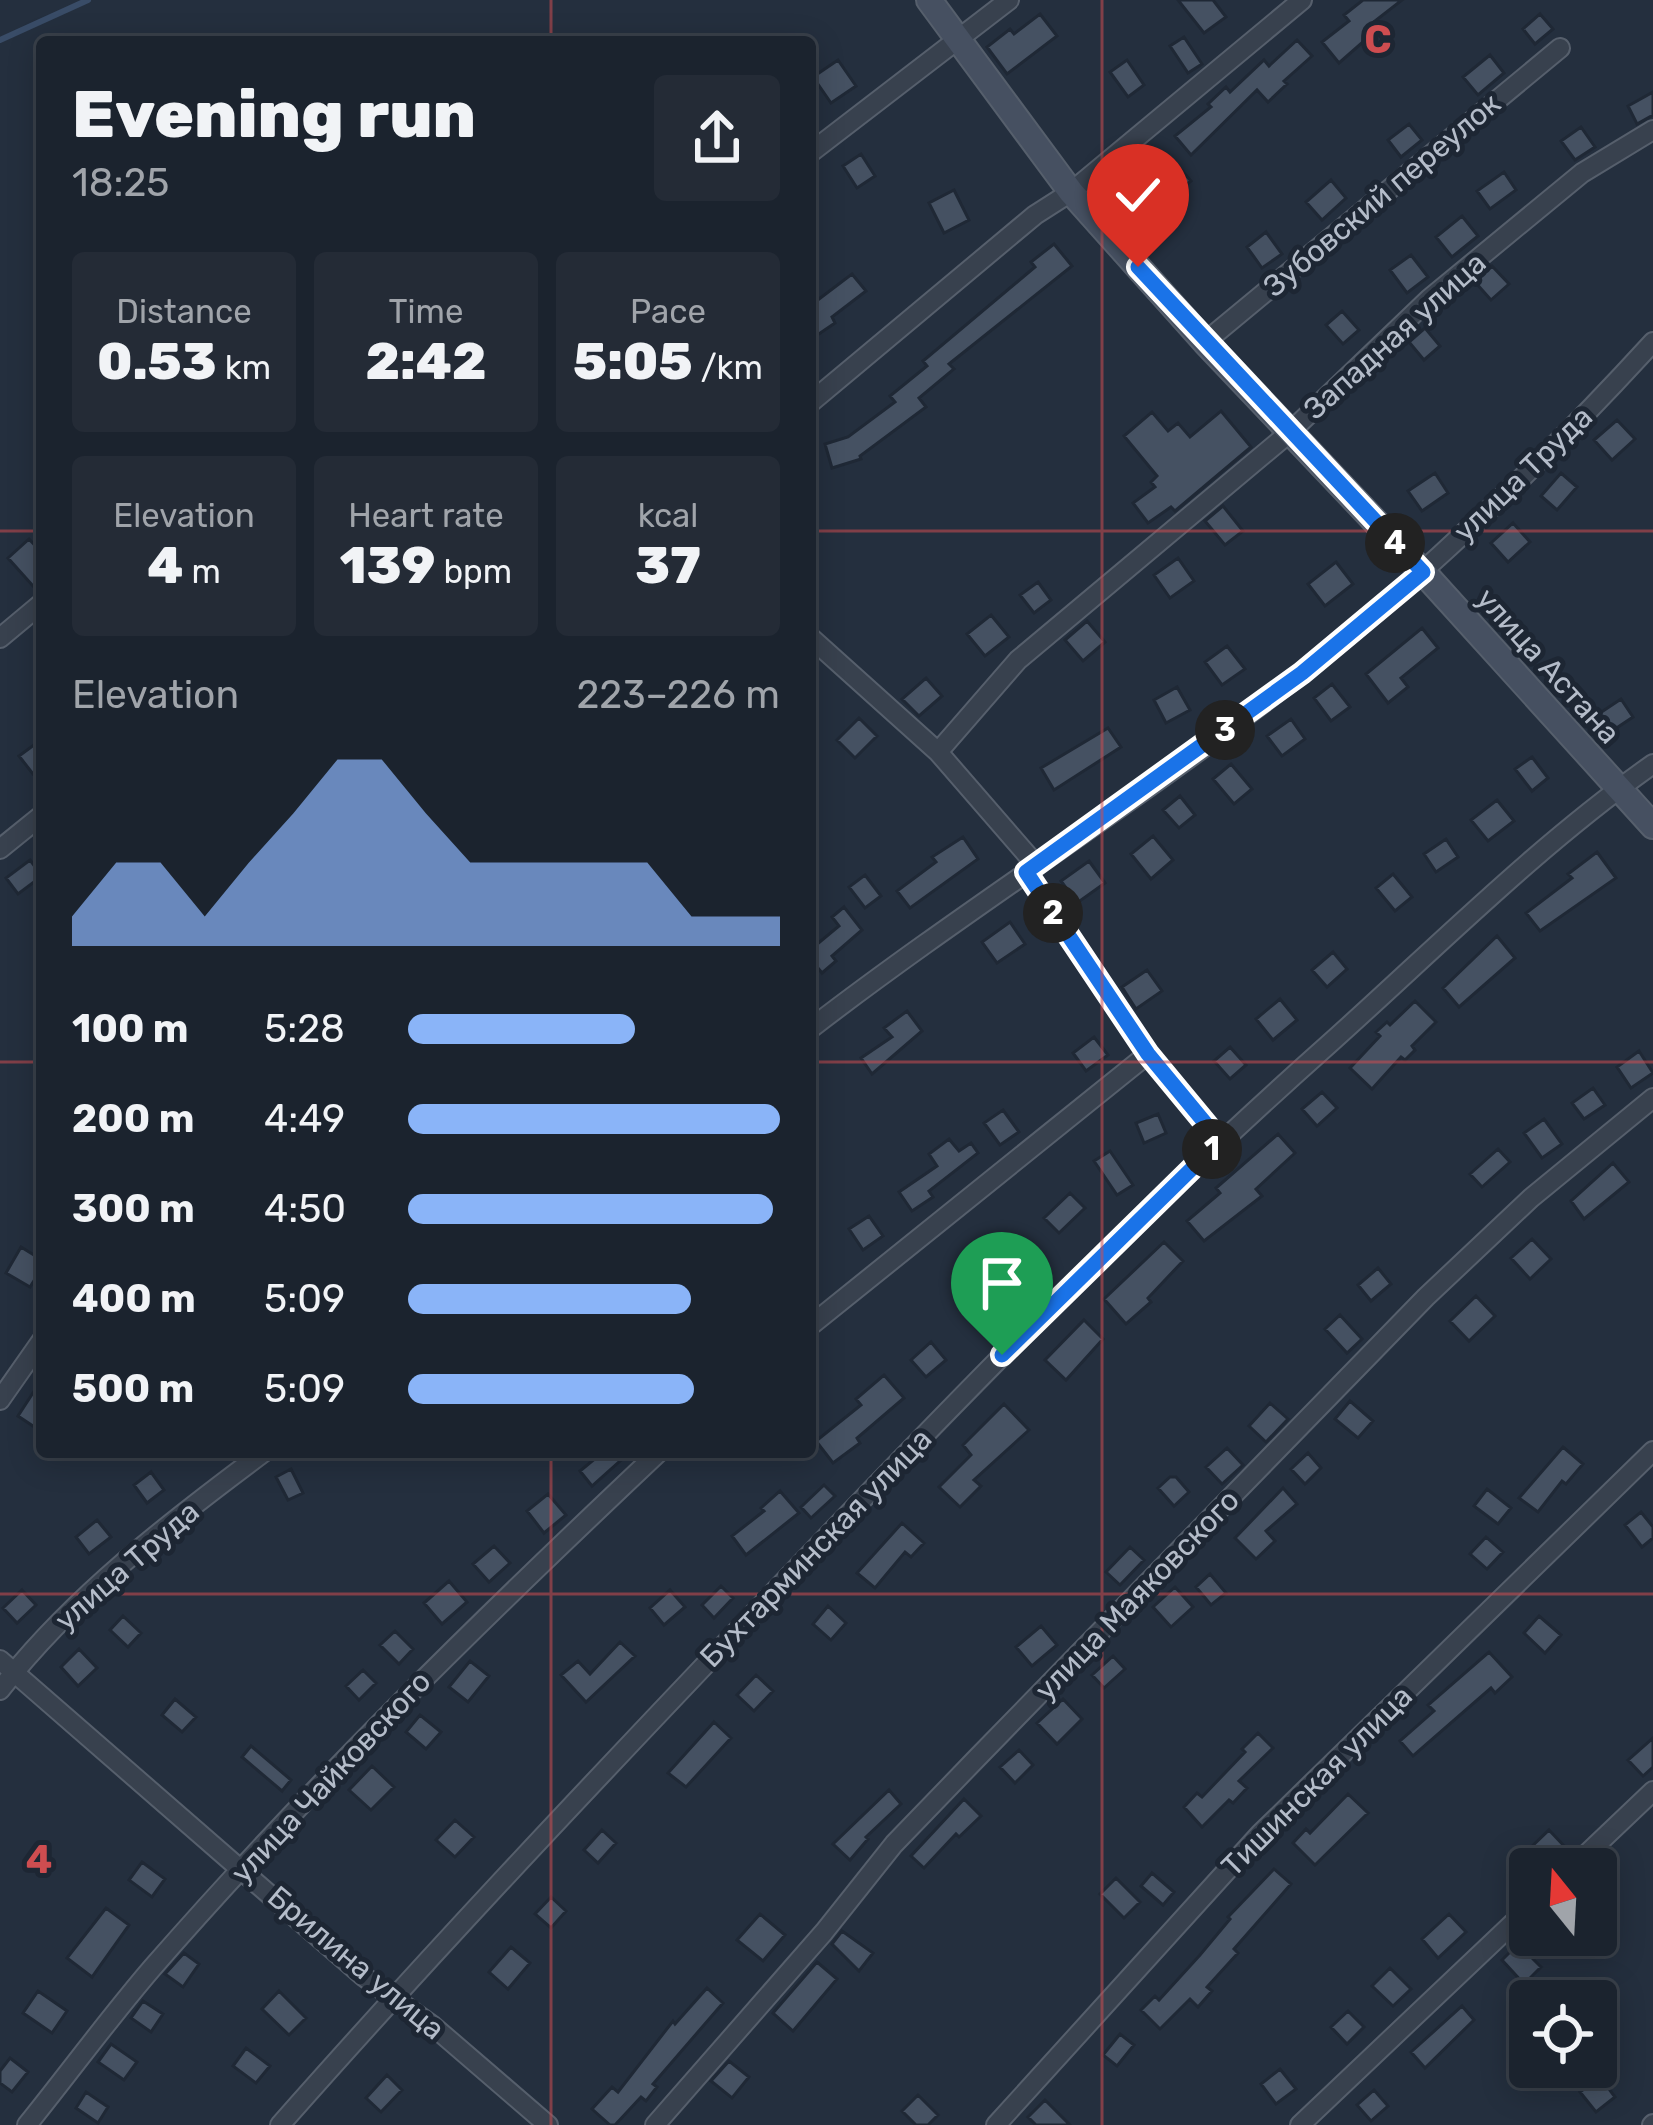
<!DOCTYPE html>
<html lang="en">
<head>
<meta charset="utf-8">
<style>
	body { margin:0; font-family:Rubik,sans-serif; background:#242b36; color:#f1f3f6; height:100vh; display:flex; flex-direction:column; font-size:45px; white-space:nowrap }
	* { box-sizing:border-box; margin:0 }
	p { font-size:39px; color:#a0a4aa }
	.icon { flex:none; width:66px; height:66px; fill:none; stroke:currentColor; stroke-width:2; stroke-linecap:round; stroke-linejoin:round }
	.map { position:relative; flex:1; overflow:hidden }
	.panel { position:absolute; left:36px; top:36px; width:780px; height:1422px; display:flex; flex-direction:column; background:#1b232e; border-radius:12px; box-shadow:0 6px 30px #0003,0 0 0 3px #39404a }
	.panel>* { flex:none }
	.needle { width:78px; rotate:342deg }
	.fabs { position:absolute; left:1509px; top:1848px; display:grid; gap:24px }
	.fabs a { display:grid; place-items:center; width:108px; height:108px; border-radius:12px; background:#1b232e; box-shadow:0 6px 30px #0003,0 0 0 3px #39404a; font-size:60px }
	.pin { position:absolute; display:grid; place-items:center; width:102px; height:102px; color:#fff; margin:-123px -51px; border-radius:50% 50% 50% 0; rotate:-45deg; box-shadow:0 0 12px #0007 }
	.pin .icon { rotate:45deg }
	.km { position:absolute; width:60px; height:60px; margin:-30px; border-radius:50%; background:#222; color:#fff; font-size:33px; line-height:60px; text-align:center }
	.round { display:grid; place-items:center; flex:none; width:126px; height:126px; border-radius:12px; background:#242b36 }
	.summary { display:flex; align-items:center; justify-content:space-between; height:204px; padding:0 36px }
	h1 { font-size:66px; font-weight:800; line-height:90px }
	.figures { display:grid; grid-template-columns:repeat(3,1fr); gap:18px; height:204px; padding:12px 36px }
	.figures div { display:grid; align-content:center; border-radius:12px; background:#242b36; text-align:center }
	.figures b { font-size:51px; font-weight:800 }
	.figures small { font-size:33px; font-weight:400 }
	.figures p { font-size:33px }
	.chart { height:336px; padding:24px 36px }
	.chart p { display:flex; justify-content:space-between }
	.chart svg { width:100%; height:216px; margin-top:12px; fill:#8ab4f8; opacity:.7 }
	ul { padding:0 36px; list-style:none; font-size:39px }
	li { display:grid; grid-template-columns:192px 144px 1fr; align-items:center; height:90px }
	li i { height:30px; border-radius:15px; background:#8ab4f8 }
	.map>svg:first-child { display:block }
</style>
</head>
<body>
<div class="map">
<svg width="1653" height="2125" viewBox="0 0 1653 2125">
	<rect width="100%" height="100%" fill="#242f3e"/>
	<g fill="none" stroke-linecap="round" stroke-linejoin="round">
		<!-- stream -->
		<path stroke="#394c67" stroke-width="6" d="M0 40 88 0"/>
	</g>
	<!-- building -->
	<path fill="#455162" stroke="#1f2835" stroke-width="3" d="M1178 0H1213L1226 17 1204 33Z
		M1363 0H1402L1375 21 1380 27 1339 63 1322 42 1349 21 1344 15Z
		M1040 14 1057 36 1007 74 987 47 1010 29 1014 34Z
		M1540 14 1553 29 1535 44 1523 29Z
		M1184 37 1202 64 1188 73 1170 46Z
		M1297 40 1312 56 1284 81 1287 84 1268 102 1257 90 1191 155 1175 136 1211 107 1208 104 1226 87 1230 92 1264 60 1269 66Z
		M1490 55 1504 73 1478 95 1463 77Z
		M838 60 856 86 831 103 813 77Z
		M1127 60 1144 85 1128 97 1110 72Z
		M1653 92V115L1637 124 1628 106Z
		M1409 124 1422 140 1401 157 1388 140Z
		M1581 127 1595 147 1575 160 1561 141Z
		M861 154 875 176 857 188 843 166Z
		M1177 165 1191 181 1174 195 1160 179Z
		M1504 172 1516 190 1490 209 1477 191Z
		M1331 180 1346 198 1322 220 1306 202Z
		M954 190 969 220 944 233 929 203Z
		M1462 216 1478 236 1452 257 1436 237Z
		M1266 232 1282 254 1262 268 1247 247Z
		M1054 244 1072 266 949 364 954 369 919 398 926 407 860 456 861 459 832 468 825 444 848 437 895 402 890 396 927 366 923 361 1035 267 1031 262Z
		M1411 255 1428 277 1407 293 1390 270Z
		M1492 266 1509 284 1491 300 1475 282Z
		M852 274 866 291 832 317 835 323 810 340V285L819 299Z
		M1342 311 1359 330 1343 344 1326 325Z
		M1425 328 1440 346 1424 360 1409 342Z
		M1221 411 1251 447 1175 511 1171 507 1148 523 1133 503 1155 487 1151 482 1157 476 1124 436 1152 412 1168 431 1178 423 1190 437Z
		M1617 420 1635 439 1612 460 1594 440Z
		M1435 473 1448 493 1422 511 1408 491Z
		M1561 473 1577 487 1557 510 1541 496Z
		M1223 506 1243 531 1225 545 1205 521Z
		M1513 523 1530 542 1508 562 1491 543Z
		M29 539 42 553V578L33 586 8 558Z
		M1178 558 1194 581 1170 598 1154 575Z
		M1336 562 1353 584 1325 606 1308 584Z
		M1038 582 1051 600 1034 613 1020 595Z
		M991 615 1009 637 985 656 967 634Z
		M1087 621 1105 642 1083 661 1065 640Z
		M1422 628 1438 648 1401 678 1408 687 1388 703 1366 674Z
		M1227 646 1245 669 1222 685 1205 662Z
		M926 678 942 696 919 716 902 699Z
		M1332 684 1350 707 1331 721 1314 698Z
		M1177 687 1190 710 1166 723 1154 700Z
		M1621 699 1633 717 1609 733 1597 715Z
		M859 718 877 736 855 758 837 740Z
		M1291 719 1305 739 1282 756 1267 736Z
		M1108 728 1121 747 1054 790 1041 768Z
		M42 739V768L33 774 19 756Z
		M1532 757 1548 778 1532 791 1515 769Z
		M1231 764 1252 789 1234 804 1213 779Z
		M1180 796 1195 815 1179 828 1163 810Z
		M1497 800 1514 821 1488 841 1471 820Z
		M1153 836 1173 860 1151 879 1131 854Z
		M963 837 978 859 910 908 897 891 936 862 932 857Z
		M1446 839 1458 857 1436 872 1424 854Z
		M1597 852 1616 878 1540 931 1526 913 1572 878 1568 874Z
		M30 860 42 876 18 894 6 878Z
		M1089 861 1105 883 1077 903 1061 881Z
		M1393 874 1412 897 1395 911 1376 888Z
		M865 875 881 896 865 908 849 887Z
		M844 907 862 930 832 956 836 961 822 973 818 968 810 974V950L839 926 832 917Z
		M1010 922 1025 944 997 963 982 942Z
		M1497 936 1515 958 1459 1007 1443 988Z
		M1333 952 1347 969 1327 987 1312 970Z
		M1147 970 1162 991 1136 1009 1122 987Z
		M1280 999 1297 1020 1273 1040 1256 1019Z
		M1415 1001 1436 1022 1412 1046 1415 1050 1405 1060 1401 1057 1372 1089 1350 1068 1380 1036 1376 1032 1387 1022 1390 1025Z
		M907 1011 922 1031 872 1074 861 1058 892 1037 884 1028Z
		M1094 1037 1108 1055 1086 1071 1073 1053Z
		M1230 1047 1246 1065 1230 1079 1214 1061Z
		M1639 1051 1653 1073 1631 1088 1617 1067Z
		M1593 1088 1605 1105 1584 1119 1572 1103Z
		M1322 1092 1337 1108 1317 1126 1302 1109Z
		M1003 1110 1019 1132 1000 1145 984 1123Z
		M1158 1114 1166 1133 1144 1143 1136 1123Z
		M1544 1119 1562 1144 1542 1158 1524 1133Z
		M1278 1134 1295 1153 1256 1189 1262 1196 1204 1241 1187 1221 1220 1193 1216 1188Z
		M949 1139 959 1151 971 1143 978 1153 929 1191 933 1197 912 1211 899 1192 937 1166 929 1154Z
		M1498 1149 1510 1162 1482 1187 1470 1174Z
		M1110 1151 1133 1185 1117 1195 1094 1161Z
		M1613 1163 1629 1182 1584 1219 1571 1201Z
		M1070 1193 1085 1208 1059 1233 1044 1218Z
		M869 1216 883 1236 863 1250 849 1229Z
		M1532 1239 1551 1259 1530 1279 1511 1258Z
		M1011 1240 1025 1257 1007 1273 992 1256Z
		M1164 1242 1183 1261 1148 1298 1151 1302 1126 1324 1104 1299Z
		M21 1247 42 1260V1268L30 1287 6 1273Z
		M1378 1268 1391 1284 1371 1301 1358 1285Z
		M1476 1296 1495 1316 1469 1341 1450 1321Z
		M1340 1315 1362 1339 1347 1353 1325 1329Z
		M1084 1320 1103 1339 1066 1380 1045 1360Z
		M931 1342 946 1360 926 1377 911 1360Z
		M884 1375 904 1398 857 1438 860 1443 833 1463 816 1441 861 1405 856 1399Z
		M42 1379V1432L18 1416Z
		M1350 1401 1373 1421 1358 1438 1335 1419Z
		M1270 1403 1288 1419 1266 1442 1249 1426Z
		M1004 1404 1029 1430 974 1480 981 1486 960 1507 939 1487 971 1455 963 1445Z
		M1563 1447 1583 1464 1566 1484 1562 1481 1538 1512 1519 1498Z
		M1227 1448 1243 1465 1222 1484 1206 1467Z
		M603 1452H630L592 1486 580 1471Z
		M1308 1453 1321 1468 1305 1484 1291 1469Z
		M291 1469 303 1493 288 1500 276 1477Z
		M151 1472 164 1490 147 1503 134 1485Z
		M1170 1477H1176L1189 1492 1174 1506 1158 1488Z
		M824 1485 835 1496 811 1518 801 1507Z
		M1283 1488 1297 1504 1266 1531 1275 1541 1256 1559 1235 1538Z
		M1487 1489 1511 1508 1498 1524 1474 1506Z
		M780 1491 799 1513 746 1555 732 1536 764 1511 761 1508Z
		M548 1494 566 1515 544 1533 527 1511Z
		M1641 1512 1653 1527V1538L1642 1547 1625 1525Z
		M97 1520 111 1537 89 1554 76 1537Z
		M902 1523 924 1543 911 1557 905 1552 875 1588 857 1573Z
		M1486 1537 1503 1552 1487 1569 1470 1554Z
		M494 1546 510 1563 489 1582 473 1564Z
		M1130 1547 1144 1560 1120 1585 1106 1572Z
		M1210 1574 1226 1593 1211 1605 1196 1587Z
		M449 1581 467 1602 442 1624 424 1603Z
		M721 1586 733 1598 714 1618 702 1605Z
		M1175 1587 1193 1607 1171 1627 1153 1607Z
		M22 1590 36 1605 17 1623 3 1608Z
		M670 1590 685 1607 664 1625 650 1608Z
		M828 1606 846 1623 831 1640 813 1624Z
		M123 1616 141 1633 128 1647 110 1630Z
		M1539 1616 1561 1635 1545 1653 1524 1633Z
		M1041 1626 1057 1645 1032 1666 1016 1647Z
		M395 1631 413 1649 399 1664 380 1645Z
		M620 1642 635 1656 586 1702 561 1675 578 1661 590 1674Z
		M79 1649 97 1668 78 1686 61 1667Z
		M1489 1652 1512 1677 1495 1693 1491 1688 1413 1756 1400 1741 1434 1711 1428 1705Z
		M1113 1656 1125 1669 1104 1688 1092 1675Z
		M470 1661 489 1676 468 1702 449 1687Z
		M363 1670 376 1683 359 1700 346 1686Z
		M756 1675 773 1691 754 1711 737 1695Z
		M175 1699 196 1717 182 1732 162 1715Z
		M1063 1699 1082 1719 1057 1744 1037 1723Z
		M420 1715 441 1732 426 1749 406 1732Z
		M714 1722 731 1738 686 1787 668 1773Z
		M1258 1733 1273 1748 1239 1781 1247 1788 1233 1803 1229 1800 1202 1827 1184 1807 1197 1793 1202 1797 1245 1752 1242 1749Z
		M1653 1738V1767L1643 1776 1628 1760Z
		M251 1746 291 1780 282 1791 242 1757Z
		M1019 1750 1033 1765 1015 1783 1000 1767Z
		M372 1766 394 1787 371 1810 349 1790Z
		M889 1790 901 1804 866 1837 868 1839 850 1860 833 1844Z
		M1348 1794 1368 1813 1315 1865 1293 1843 1306 1829 1310 1833Z
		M964 1799 981 1816 959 1837 956 1834 924 1868 911 1856Z
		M455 1820 474 1837 455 1857 436 1840Z
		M602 1830 616 1843 598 1863 584 1850Z
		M1549 1830 1566 1848 1539 1869 1524 1854Z
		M142 1862 165 1879 152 1897 129 1880Z
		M1274 1869 1291 1884 1234 1949 1238 1953 1207 1987 1212 1991 1198 2007 1190 1999 1160 2029 1141 2010 1155 1996 1159 2000 1200 1955 1230 1919 1228 1917Z
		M1152 1873 1174 1892 1163 1905 1141 1886Z
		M1116 1878 1140 1902 1124 1918 1100 1894Z
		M551 1897 566 1911 551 1928 535 1914Z
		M106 1908 129 1925 92 1977 67 1958Z
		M760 1914 785 1935 763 1961 737 1940Z
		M1449 1914 1466 1932 1438 1958 1422 1939Z
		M842 1931 873 1953 859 1971 832 1944Z
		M1518 1944 1541 1967 1524 1984 1502 1960Z
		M511 1947 530 1963 508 1989 489 1972Z
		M184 1953 199 1964 183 1987 165 1974Z
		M817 1962 837 1979 793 2031 773 2013Z
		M1390 1968 1411 1989 1393 2006 1372 1986Z
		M707 1988 723 2003 653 2084 657 2087 646 2101 641 2097 615 2125H610L592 2109 612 2087 618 2092 673 2021 675 2024Z
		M38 1991 67 2011 52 2033 23 2013Z
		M279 1991 306 2018 289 2035 262 2009Z
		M143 2001 163 2014 151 2032 131 2018Z
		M1462 2006 1474 2020 1425 2068 1411 2052Z
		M1348 2011 1364 2027 1347 2044 1331 2027Z
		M1120 2034 1134 2045 1117 2066 1103 2055Z
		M111 2044 137 2062 124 2080 98 2062Z
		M246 2048 270 2066 256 2083 233 2066Z
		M10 2058 28 2072 12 2092 0 2083V2071Z
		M729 2061 749 2077 732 2098 711 2081Z
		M1280 2069 1296 2089 1276 2104 1261 2084Z
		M387 2075 402 2090 381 2112 366 2098Z
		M1600 2077 1615 2097 1596 2112 1580 2092Z
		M1374 2090 1388 2106 1371 2121 1357 2105Z
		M86 2092 108 2107 98 2123 76 2108Z
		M918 2095 938 2115 928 2125H916L902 2111Z
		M1045 2100 1070 2125H1036L1028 2117Z"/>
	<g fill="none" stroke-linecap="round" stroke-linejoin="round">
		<!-- street casing -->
		<g stroke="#565f6c" stroke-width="22">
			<path id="street" d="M810 153 1009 0
				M1205 342 1560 48
				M810 403 1035 215 1071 192 1302 0
				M810 637 938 752 1036 865
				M0 638 42 603
				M938 752 1018 660 1289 433 1429 299 1582 173 1653 130
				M0 849 42 815
				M1026 872 1148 1054 1220 1141
				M810 1029C971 905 1144 798 1303 672 1428 573 1545 460 1653 342
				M810 1326 1148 1054
				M0 1400 42 1340
				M0 1660 363 1976 433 2026 548 2125
				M0 1690C72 1597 170 1522 264 1452
				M1571 1869 1653 1791
				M27 2125C69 2073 109 2018 153 1967 311 1786 484 1617 659 1452
				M280 2125C430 1955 586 1790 742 1626 932 1425 1123 1227 1329 1044 1435 949 1537 846 1653 764
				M655 2125 824 1932 894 1844 977 1758 1426 1297 1531 1198 1653 1098
				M996 2125 1260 1834 1653 1451
				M1300 2125 1530 1907
				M1652 2125 1653 2124"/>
		</g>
		<!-- secondary casing -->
		<g stroke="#565f6c" stroke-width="28">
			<path id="secondary" d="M929 0 1071 192 1205 342 1423 572 1653 826"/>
		</g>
		<!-- street -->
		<use href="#street" stroke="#38414e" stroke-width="18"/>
		<!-- secondary -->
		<use href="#secondary" stroke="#465061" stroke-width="24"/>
	</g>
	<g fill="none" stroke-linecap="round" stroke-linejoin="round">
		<!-- route casing -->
		<g stroke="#fff" stroke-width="24">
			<path id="route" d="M1002 1355 1220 1141 1148 1054 1026 872 1302 673 1423 572 1138 267"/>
		</g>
		<!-- route -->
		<use href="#route" stroke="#1a73e8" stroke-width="15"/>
	</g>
	<!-- grid -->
	<path fill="none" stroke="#ce4d50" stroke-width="3" stroke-opacity="0.55" d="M551 0V42M1102 0V2125M0 531H42M810 531H1653M0 1062H42M810 1062H1653M551 1452V2125M0 1594H1653"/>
	<g text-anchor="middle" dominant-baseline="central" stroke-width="10" stroke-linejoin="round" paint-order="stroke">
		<!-- street labels -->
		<g font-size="30" fill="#b4bcc9" stroke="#1d2633">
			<text transform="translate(1382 195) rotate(-40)">Зубовский переулок</text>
			<text transform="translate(1395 336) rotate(-42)">Западная улица</text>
			<text transform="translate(1523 474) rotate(-44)">улица Труда</text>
			<text transform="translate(1548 666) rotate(48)">улица Астана</text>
			<text transform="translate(816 1548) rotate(-46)">Бухтарминская улица</text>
			<text transform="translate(127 1566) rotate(-41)">улица Труда</text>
			<text transform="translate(1137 1595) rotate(-46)">улица Маяковского</text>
			<text transform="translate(331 1777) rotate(-47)">улица Чайковского</text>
			<text transform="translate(1317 1781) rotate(-45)">Тишинская улица</text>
			<text transform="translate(356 1963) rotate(40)">Брилина улица</text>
		</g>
	</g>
	<g font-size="39" text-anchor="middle" font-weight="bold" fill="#ce4d50" stroke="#1d2633" stroke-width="10" stroke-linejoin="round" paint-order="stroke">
		<text x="1378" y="53">C</text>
		<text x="39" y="1873">4</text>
	</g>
</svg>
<div class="fabs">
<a><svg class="needle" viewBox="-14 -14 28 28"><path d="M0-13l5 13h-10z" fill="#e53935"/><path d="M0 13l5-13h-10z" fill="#a0a4aa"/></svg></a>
<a><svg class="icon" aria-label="locate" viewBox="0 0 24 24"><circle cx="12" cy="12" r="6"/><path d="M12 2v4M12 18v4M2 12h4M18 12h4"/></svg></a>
</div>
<div class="pin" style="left:1002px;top:1355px;background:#1e9e55"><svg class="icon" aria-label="arrive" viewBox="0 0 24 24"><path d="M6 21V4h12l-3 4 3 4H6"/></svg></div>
<div class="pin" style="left:1138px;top:267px;background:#d93025"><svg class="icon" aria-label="check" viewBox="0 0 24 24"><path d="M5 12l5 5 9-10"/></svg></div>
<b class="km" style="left:1212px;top:1149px">1</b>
<b class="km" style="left:1053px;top:913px">2</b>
<b class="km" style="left:1225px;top:730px">3</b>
<b class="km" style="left:1395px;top:543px">4</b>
<section class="panel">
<div class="summary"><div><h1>Evening run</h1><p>18:25</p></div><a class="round"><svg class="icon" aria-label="share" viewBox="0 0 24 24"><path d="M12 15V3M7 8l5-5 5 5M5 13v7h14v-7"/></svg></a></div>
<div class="figures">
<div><p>Distance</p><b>0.53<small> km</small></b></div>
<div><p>Time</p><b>2:42</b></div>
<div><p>Pace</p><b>5:05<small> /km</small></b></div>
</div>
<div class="figures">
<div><p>Elevation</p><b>4<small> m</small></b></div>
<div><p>Heart rate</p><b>139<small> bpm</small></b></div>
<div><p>kcal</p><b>37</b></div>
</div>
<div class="chart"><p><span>Elevation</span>223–226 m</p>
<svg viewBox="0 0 160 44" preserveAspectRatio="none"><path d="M0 44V38L10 27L20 27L30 38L40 27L50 17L60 6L70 6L80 17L90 27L100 27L110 27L120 27L130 27L140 38L150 38L160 38V44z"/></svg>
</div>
<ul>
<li><b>100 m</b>5:28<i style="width:61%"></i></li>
<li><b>200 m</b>4:49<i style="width:100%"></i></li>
<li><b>300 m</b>4:50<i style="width:98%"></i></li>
<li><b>400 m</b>5:09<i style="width:76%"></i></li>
<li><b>500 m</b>5:09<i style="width:77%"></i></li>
</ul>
</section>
</div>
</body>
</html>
